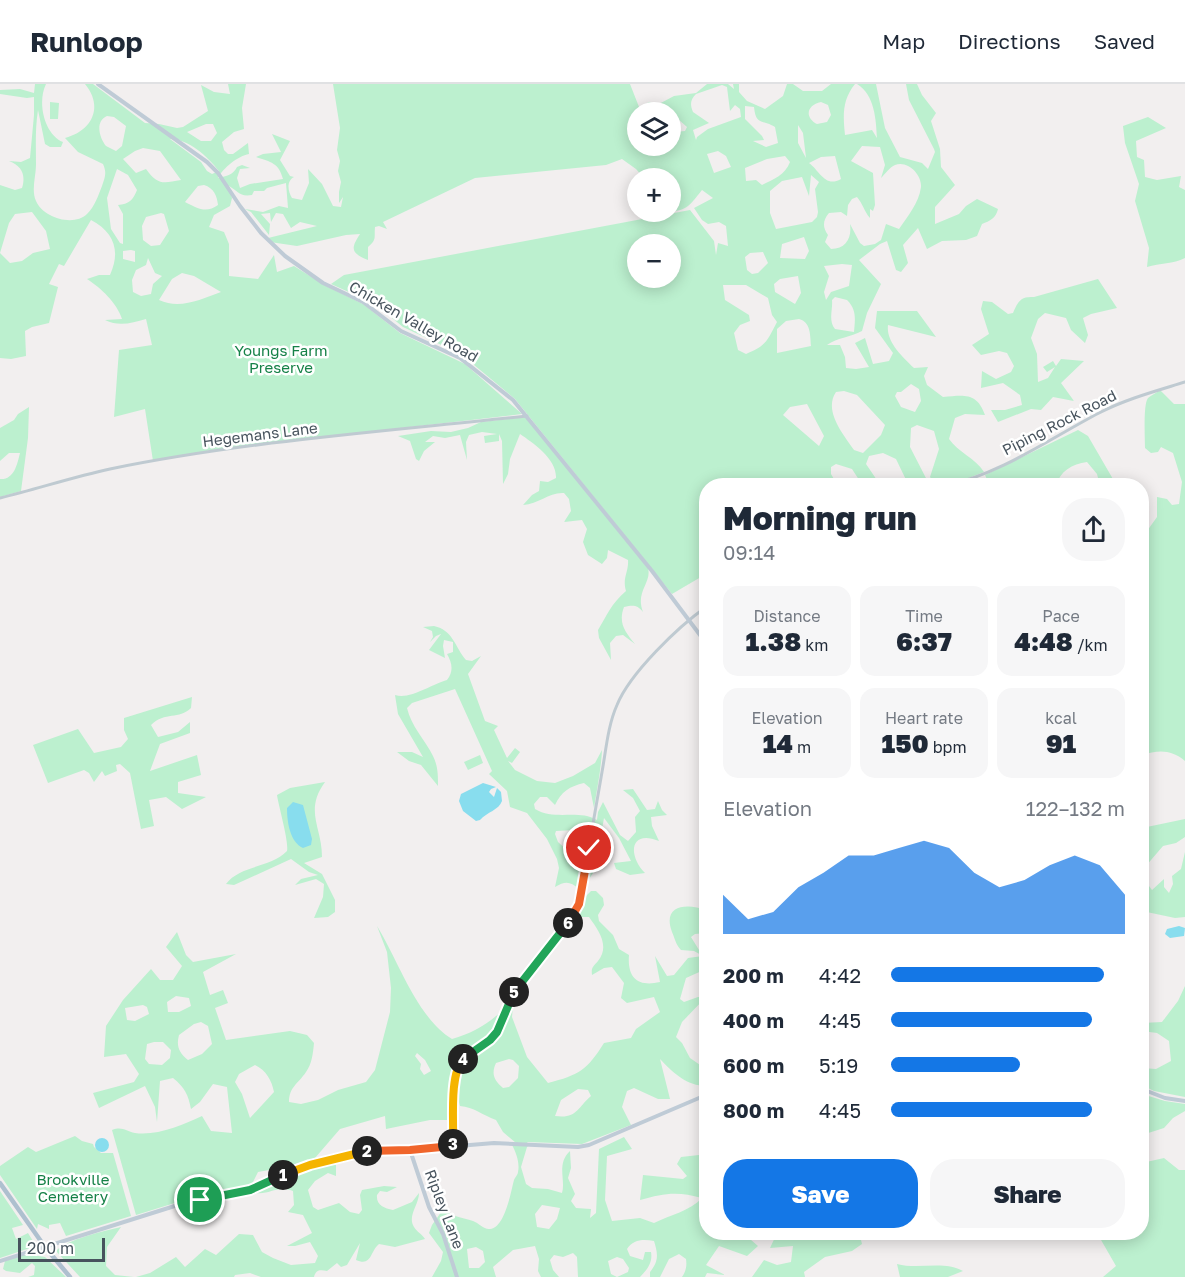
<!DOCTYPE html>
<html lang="en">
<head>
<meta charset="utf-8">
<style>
	body { margin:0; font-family:"Golos Text",sans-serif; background:#f6f6f7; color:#1f2937; height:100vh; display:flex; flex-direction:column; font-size:22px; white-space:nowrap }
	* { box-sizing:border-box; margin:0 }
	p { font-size:20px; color:#747a83 }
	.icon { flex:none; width:33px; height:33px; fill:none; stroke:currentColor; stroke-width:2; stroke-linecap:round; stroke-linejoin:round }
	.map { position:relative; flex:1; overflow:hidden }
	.drawer { position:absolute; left:699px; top:394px; width:450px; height:762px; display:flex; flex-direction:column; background:#fff; border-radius:24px; box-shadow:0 3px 15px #0003 }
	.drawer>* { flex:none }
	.tools { position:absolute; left:627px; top:18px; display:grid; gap:12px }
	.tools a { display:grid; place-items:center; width:54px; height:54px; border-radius:50%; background:#fff; box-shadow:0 3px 15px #0003; font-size:30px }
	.scale { position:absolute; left:18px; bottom:15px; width:87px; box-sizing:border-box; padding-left:6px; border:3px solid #47535d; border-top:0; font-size:16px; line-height:21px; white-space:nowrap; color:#47535d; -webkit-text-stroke:4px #fff; paint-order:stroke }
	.pin { position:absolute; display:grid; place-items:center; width:51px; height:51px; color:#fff; margin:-26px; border:3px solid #fff; border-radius:50%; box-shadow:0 2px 6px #0007 }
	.km { position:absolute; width:30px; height:30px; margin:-15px; border-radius:50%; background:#222; color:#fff; font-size:16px; line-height:30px; text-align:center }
	.round { display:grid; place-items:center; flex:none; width:63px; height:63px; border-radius:24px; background:#f6f6f7 }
	.headline { display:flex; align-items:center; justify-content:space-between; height:102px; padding:0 24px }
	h1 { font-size:33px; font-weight:800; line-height:45px }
	.metrics { display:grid; grid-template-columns:repeat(3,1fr); gap:9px; height:102px; padding:6px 24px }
	.metrics div { display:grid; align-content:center; border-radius:15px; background:#f6f6f7; text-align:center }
	.metrics b { font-size:26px; font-weight:800 }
	.metrics small { font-size:16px; font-weight:400 }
	.metrics p { font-size:16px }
	.chart { height:168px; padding:12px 24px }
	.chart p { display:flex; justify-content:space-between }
	.chart svg { width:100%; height:108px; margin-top:6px; fill:#1477e6; opacity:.7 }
	.primary-button { display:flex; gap:12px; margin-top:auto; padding:12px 24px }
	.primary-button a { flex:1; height:69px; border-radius:24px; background:#1477e6; color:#fff; font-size:24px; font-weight:800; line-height:69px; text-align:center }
	.primary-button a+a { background:#f6f6f7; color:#1f2937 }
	ul { padding:0 24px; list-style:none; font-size:20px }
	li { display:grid; grid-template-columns:96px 72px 1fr; align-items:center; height:45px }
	li i { height:15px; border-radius:8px; background:#1477e6 }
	header { display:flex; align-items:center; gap:36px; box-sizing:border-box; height:84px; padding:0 30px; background:#fff; border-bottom:2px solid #e0e1e3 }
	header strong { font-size:28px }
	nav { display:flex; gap:33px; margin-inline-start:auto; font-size:21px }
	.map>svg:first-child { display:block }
</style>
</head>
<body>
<header>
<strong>Runloop</strong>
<nav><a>Map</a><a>Directions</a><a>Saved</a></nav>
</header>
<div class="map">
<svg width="1185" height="1193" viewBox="0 0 1185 1193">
	<rect width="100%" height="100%" fill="#f2efef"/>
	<!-- green -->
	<path fill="#bcf0cf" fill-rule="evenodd" d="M35 0H46C37 18 44 50 63 58L61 63H50L45 60 38 26C35 45 36 62 36 81 36 92 31 106 36 117 43 134 74 143 87 130 95 122 98 112 102 102 105 93 107 89 103 80L78 68 65 54C92 47 104 23 85 0H93L145 39 159 40 177 44 183 43 208 27 201 1 214 8 230 10 228 0H246L242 24 244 45 234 48 222 58 224 66 228 70H233L248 59 249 70C238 72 223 84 218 94 227 92 233 91 237 83L242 81 250 84 240 85 237 94 240 104 250 100 283 95C279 79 271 78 256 73L263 70 281 68 272 50 290 57 280 76 290 92 294 93C286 97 288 108 292 114L302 116 309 99 308 85 322 100 333 122 341 123 343 113 339 119V108L341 98 338 87 340 77 337 66 340 44 333 0H630L641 28H638V62H670L671 50 672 52 675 48 685 47 687 43 670 28H643L644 21 649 18 657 21 674 12 696 9 707 0H728L734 5 733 0H739V8L747 17 765 25 783 12 787 0H793L803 7H822L831 0H855C842 16 843 32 845 51L872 46 877 54C876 36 875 11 857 0H876L885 44 900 73 922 79 928 85 935 68 934 65 909 16 906 0H917L922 11 936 29 931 37 940 65 941 83 955 101 935 123V140L959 130 966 122 977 115 998 125C996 134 990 137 982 140L977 152 966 156 942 157 927 165 918 144 903 161 908 179 901 188 896 186 887 157 880 160 859 176 881 200 867 229 862 247C851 253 836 254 827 261H840L845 273 846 284 856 285 869 283 855 259 865 254 873 280 889 277 893 269 875 244 877 227H917L936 253 888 241C886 258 902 272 914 284L928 283 924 292 927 301 943 313C964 311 977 308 985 331L965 330 955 334 949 355C958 368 975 374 984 388L961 397 936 401 930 393 939 365 934 347 917 341 911 344 910 363 928 398 909 402 896 375 883 369 869 372 866 380 881 402H863L852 385 836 380 831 383V390L838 402H706V490L672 510 515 315 468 276 450 265 403 243 375 220 331 200 344 191 690 126 714 157 716 171 718 159 728 162 726 142 719 138 708 140 702 136 694 124 713 114 702 106C693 117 687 128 671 127L670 94H644L636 85 622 75 606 81 475 94 383 138 387 145 379 142 375 143C374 154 377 155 368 163V176C350 169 351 164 360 150L346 151 297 162 270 158 268 154 317 142 300 138 291 144 283 130 276 129 271 138 270 129 261 130 270 140 269 151 251 128 245 125 263 128 279 122 288 124 286 99 267 104 264 107H254L252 111C239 113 238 107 229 102L232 114 230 122 214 131 209 143 224 148 229 160V192L258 195 274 171 277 188 294 182 326 202 363 220 400 249 465 280 522 330 212 366 153 377 145 325 114 333 119 266 152 261 146 235C132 239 119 243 105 236L122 235C117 219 101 204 87 195L99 191H110C121 167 114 148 91 136L64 182 59 180 49 200 58 203 49 239 32 243 25 247 26 272 11 275 0 274V101L15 106 22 104C26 91 22 82 9 77L21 78 30 74 34 31V13L27 14 0 10V6L20 5 34 9ZM722 1 727 3 730 27 735 21 740 25 741 33 708 45 697 53 696 56 693 46 709 39 693 28C690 21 690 16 696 10ZM821 18 828 21 831 31 827 38 817 40C804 33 807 21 821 18ZM745 22 754 23C756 42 762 35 775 43L778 59 766 63 753 57 764 56 762 52 745 35ZM107 32 114 33 126 42 122 62 116 67 106 62C99 53 95 37 107 32ZM206 40H213L217 49 211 57H201L187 48ZM798 41 803 49 806 74 798 59ZM170 55C189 55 207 72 219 87L212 90 207 87 201 78ZM862 62 880 63 885 81 881 94C885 90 890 83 895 81 908 76 922 91 921 103 919 119 907 133 899 145L886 140 881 156 875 160 864 162 860 159 850 140C852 154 846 165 831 165L825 158 828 151C822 143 823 136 829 129L841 128 847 132 848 121 852 115 857 113C863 120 864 127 870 134V125L873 127 875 121 873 89 851 77ZM143 64 160 67 181 96C164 99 158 102 146 85L136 89 123 75 135 67ZM718 67 726 72 731 83 714 89 707 70ZM785 72 790 78C785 91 774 95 762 101L756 96 746 97 745 84 767 75ZM835 72 841 95C825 104 820 87 809 79L821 73ZM117 85 128 91 137 106C133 116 129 120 118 121L123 130V160L120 159 111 145 107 114ZM811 91 819 98 815 105 818 128 817 133 812 138 776 145 770 129V107L782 97 802 93 809 112ZM204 101C214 104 217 112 218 121 206 130 197 124 185 118L198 102ZM32 128 46 147 50 165 33 169 22 177 10 179 0 169 9 139 15 130ZM161 129 164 130 169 147 160 161 151 162 143 156 142 142 146 133ZM804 153 809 167 805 175 780 174 782 160ZM638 160H670V194H638ZM131 166 135 167V178L123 175V167ZM763 168 768 179 758 189 752 190 747 186 745 173 750 169ZM148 174 155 189 162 192 153 200 151 210 141 212 133 208 132 196 136 186 146 181ZM842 180 852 181 849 202 831 208 826 216 824 208 829 192 824 182ZM182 189 194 192 221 208C201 215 180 226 159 216L172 195ZM798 192 801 209 795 220 775 208 774 200 780 195ZM723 201H746L768 214 772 231 777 238C767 257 767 261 746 270L738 266 734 249 740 241 750 237 749 231 725 216ZM835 213 847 216C857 226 855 235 854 248L835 245C828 236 833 226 832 216ZM799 235C811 238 810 251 811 262L777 269V245L786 237ZM911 300 919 305 921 317 915 328 901 323 895 312 897 308H901ZM844 307 857 311 885 341 881 351 863 369 854 366C844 351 823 327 836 308ZM807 320 824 352 819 362 783 331 790 323Z
		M50 18 59 19 58 35H50Z
		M1148 33 1166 44 1136 57 1137 73 1144 76 1145 93 1157 96 1181 92 1179 103 1185 106V174C1173 180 1160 179 1147 183L1149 164 1135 117 1139 100 1125 59 1123 42Z
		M1098 195 1117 224 1091 230 1083 234 1088 251 1085 259 1071 246 1066 234 1045 229 1038 235 1031 254 1037 270 1038 298 1048 294 1055 283 1047 288 1043 283 1053 277 1056 282 1061 275 1084 277 1061 299 1074 317 1053 313 1041 326 1031 325 998 338 991 326H1005L1022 321 1020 311 1003 299 981 304 982 287 996 295 1011 288 1014 282 1007 269 999 267 981 271 972 261 989 250 981 225 983 217 992 218 1008 230 1013 229C1018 217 1021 212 1034 213Z
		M1160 306 1174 320H1185V677C1171 665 1158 666 1142 671V673V461L1145 459 1147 447 1157 433V413L1167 415 1172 421 1179 420 1182 398 1173 369 1161 363 1158 368 1151 369 1145 364C1145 355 1143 320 1148 314 1151 311 1157 309 1160 306Z
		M29 323 28 354 21 407 0 413V395C14 396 17 381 20 369H9L0 377V344L14 336 18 330Z
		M526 333 648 484C652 499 635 507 643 528 637 521 634 521 624 523 618 539 625 548 635 560L623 551 616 552 610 559 611 576 599 554 598 546C607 531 611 520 626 507 622 494 629 488 628 476L608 466 607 474 602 480 588 471 583 458 587 445 582 436 564 438 571 427 569 415 564 409C549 408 539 420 523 421L532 411 539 407 540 397 548 398 556 394C557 375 533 359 520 350L510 375 508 390 503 400 502 357 499 350V357L485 359 484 352 497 350 482 348 469 351 466 358 467 376 460 351 445 354 433 352 425 358H435L424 367 419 377 416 375 410 357 398 352 431 347 451 348 468 344 481 338Z
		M1078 346 1088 352 1117 402H1100L1097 390 1087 378C1072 380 1060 387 1056 402H990L985 391Z
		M975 393 982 395 984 402H953Z
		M434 542C453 546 455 563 466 576L472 577 481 572 468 590 485 637 498 642 494 646 507 674 515 664 520 668 512 679 508 677 515 686 537 697 555 699 573 692 595 679 602 666C601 686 597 705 594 724L590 704 584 699C570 702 561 708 555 721L547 713H540L534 720 535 725C555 737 578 725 597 736L598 728 603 718 620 751 628 757 636 748 635 733 640 727 633 714 623 706 633 705 647 726 655 725 658 717 662 726 667 731 651 733 652 742 659 757C629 745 628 772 645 789L630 791 616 785 614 779 631 777 619 754 604 734 601 751 606 764 605 771 587 798 594 774V751L581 789 579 805C570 797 565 797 555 803L559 784 557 775 547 755 527 729 510 723 507 707 489 690 492 687 455 605 412 619 407 624C411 642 425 656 433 672 438 682 438 691 438 702L421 681 409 677 397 668H412L423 673 398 630 395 611C410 616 432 600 447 596 454 587 452 579 447 570L453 568V558L444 556 443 562 445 574 429 566 441 550 436 552 430 558 433 553 432 547 423 543ZM575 746 573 749 575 755 570 769 558 758 555 750 556 747Z
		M192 613 191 624C179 636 165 627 151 641L158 653 178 648 190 638V649L160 660 150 687 197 671 201 691 178 698V709L206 713 182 725 166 713 149 716 154 742 141 745 130 689 120 680 116 681 117 687 105 692 102 687 94 698 89 689 84 686 48 699 33 661 78 645 94 669 121 663 128 655 124 646V634Z
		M480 671 483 679 468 686 464 678Z
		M325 698C304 727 322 743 322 773L304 779 322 790 335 816V828L328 833 314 834 323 813 324 800 316 795 295 801 301 795 318 791 309 788 291 775 234 801 226 800C240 781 271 784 287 767 289 758 279 724 277 711L290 704Z
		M1185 735V753L1176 759 1163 762 1145 783 1146 798 1152 806 1164 795V803L1169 809 1173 800 1172 792 1181 785 1185 768V833L1175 834 1142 827V744Z
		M591 807H596L603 814 604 821 598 831 599 837 613 851 619 865 629 871C627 895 639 903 660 898L655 872 667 892 674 891 688 874 703 872 694 867 681 866C676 861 675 855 672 848 662 821 686 819 706 826V849L695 850 691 853 699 866 706 868V885L686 894 680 915 684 918 698 913H706L682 938 676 953 682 959 690 974 703 983 706 981V1001C689 1004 671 987 660 975L670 1015H658L634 1004 627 1007 622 1023 631 1041 582 1060 527 1058 529 1061 527 1063 521 1083 526 1100 532 1104 548 1105 562 1109C566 1096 556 1080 570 1067L571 1084 568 1094 575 1110 571 1117 576 1124 591 1125 590 1134 596 1129 599 1065 624 1053 632 1065 607 1072 605 1116 612 1137 640 1134 654 1139C670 1131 690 1127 702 1114 678 1107 664 1109 640 1116L643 1091 683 1095 687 1092 677 1080 681 1073 699 1071 706 1086V1149H743L758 1162 747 1172 719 1162 706 1181 725 1191 707 1189 705 1193H682C686 1187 687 1182 686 1175L679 1170 669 1175 660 1193H650V1188C659 1177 658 1170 654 1157 644 1155 633 1155 627 1165L630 1172 643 1176 645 1168H651C653 1178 647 1186 640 1193H578L577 1173 573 1169 563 1173 554 1171 550 1176 553 1186 559 1193H541L538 1187 539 1175 535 1162 513 1166 493 1183 496 1193H432L441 1177 443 1168 429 1149 432 1141 444 1124C453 1134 462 1133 473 1137 479 1139 484 1146 490 1145 505 1144 511 1107 514 1096 515 1093 518 1091 518 1088 520 1079 516 1068 512 1061L516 1059 503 1048 496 1036C482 1031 474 1023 460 1022 456 1008 457 988 466 976 471 969 483 966 490 961 503 950 508 936 513 921L512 933 527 973 548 999C579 991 587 986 604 959L631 954 636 945 660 928 654 913 627 919 621 914 624 899 612 883 604 884 592 891C591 883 593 883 598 877 610 862 599 847 589 833H578L582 816ZM509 975 513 976 519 982 518 994 509 1003 503 1004C494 996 491 990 496 979ZM578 1005 588 1006 591 1012C577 1024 577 1035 555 1032L561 1016ZM542 1121 560 1124 557 1135 549 1145 537 1143 535 1130ZM476 1163 483 1167 485 1178 479 1184H469L467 1165ZM617 1173 623 1175 629 1184 628 1188 617 1193 611 1190 608 1177Z
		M377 842C398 876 417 934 452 955 473 949 488 940 504 925L492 950 454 981 449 1036H430L386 1045 385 1032 340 1045 315 1074 289 1082 274 1089 269 1086 258 1088 252 1100 232 1107 178 1118 136 1131 112 1046C122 1042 126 1047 135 1049 157 1052 183 1041 202 1032L211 1047 232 1049 227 1003 213 1000 200 1018 191 1025C188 1010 185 1004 173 994L160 997 157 1038 155 1023 145 1002 99 1024 93 1009 134 998 139 990 126 970 104 973 106 942 123 916 151 885 160 896H173L182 882 166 863 177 848 186 871 193 878 236 870 203 888 210 911 223 906 228 919 215 924 226 956 290 947 307 951 314 959C313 969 312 980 306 988 298 1000 289 1003 289 1018L301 1020 318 1016 338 1006 366 998 375 986 390 928 391 904 387 868ZM176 912 189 914 191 922 179 928H168L167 918ZM143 921 147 923 149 930 135 937 127 936 125 924ZM201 938 208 942 212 960 202 970 188 976C179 969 176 962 179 951L194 940ZM154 958H163L171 966 170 974 162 981 149 980 145 975 147 960ZM417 969 425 976 431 987 424 991 420 985 421 980 415 972ZM255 981C266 986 272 997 274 1008L250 1034 242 1010 235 998 239 990Z
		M1185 902V1013L1154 1007 1142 1001V984L1156 985 1171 977 1169 957 1157 949 1142 947V939L1162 938 1178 917Z
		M1142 1010 1165 1017 1185 1020V1027L1173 1034 1164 1044 1142 1051Z
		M75 1052 82 1057 93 1060 94 1063 101 1069H113L131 1132 66 1152 60 1139 49 1141V1145L38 1140 37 1145 0 1091V1082L28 1063 36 1068Z
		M1164 1074 1179 1086H1185V1193H1103L1116 1182 1097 1149H1142V1079Z
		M323 1078H333L336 1081V1092L328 1089 315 1097 308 1106 313 1123 318 1126 339 1119 350 1128 359 1130 362 1126 360 1111 362 1106 384 1102 397 1103 387 1108 380 1107 377 1111C376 1121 384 1124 393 1126L412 1118 419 1109C419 1121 407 1132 414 1143 417 1148 422 1150 425 1155L395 1163 379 1160C370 1167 372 1183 356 1176L360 1159 347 1181 341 1183 337 1179 327 1187C321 1186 316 1185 314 1193H261L250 1189 235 1191 234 1193H136L150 1189 176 1173 185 1183 205 1165 216 1171 239 1150 253 1151 262 1168 273 1174 291 1181 315 1179 318 1172 310 1158 295 1162H287L312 1149 303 1131 288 1128 294 1121 293 1107C276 1101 271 1111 255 1109L277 1096Z
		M0 1107 23 1141 12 1144 16 1155 28 1149 36 1162 0 1174Z
		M121 1143 107 1163 106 1182 115 1191 134 1193H80L56 1167C65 1156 107 1146 121 1143Z
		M777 1149H853L861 1156 862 1160 852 1167 825 1173 804 1188 805 1193H752L764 1176 777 1181 791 1178 793 1162 770 1164Z
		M26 1170 45 1173 66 1193H28L34 1191 35 1182 32 1179 20 1189 6 1187 3 1185 5 1177Z
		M897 1180C919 1186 943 1176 963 1187L948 1193H900Z"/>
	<!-- water -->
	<path fill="#8de" d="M483 699 496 703 491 705 489 708 494 713 497 704 501 708 502 717C499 726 487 728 480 736L476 737 463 727 459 717 461 710Z
		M293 718 303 721 312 755 311 761 303 764C290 758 287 738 287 724Z
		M1179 842 1185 844 1184 852 1170 854 1165 850 1167 845Z
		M95 1061a7 7 0 1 1 14 0a7 7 0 1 1-14 0Z"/>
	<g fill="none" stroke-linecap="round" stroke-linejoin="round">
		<!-- tertiary -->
		<path stroke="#bfcad1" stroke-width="3" d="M945 402C1001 390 1049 355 1099 329 1126 315 1156 307 1185 298
			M0 414C37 405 73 393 110 385 247 357 388 347 527 332
			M452 1062 454 1002 457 984 466 971 490 955 497 948 514 907 571 835 579 820C587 776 594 732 602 688 606 666 608 641 617 621 630 589 678 543 706 523"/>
		<!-- secondary -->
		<path stroke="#bfcbd6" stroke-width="4" d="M98 0 207 78 218 89 240 122 261 149 285 172 323 199 363 218 401 247 460 274 513 316 652 487 706 559
			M1142 1005 1165 1014 1185 1017
			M410 1066 429 1123 443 1150 457 1193
			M0 1177 181 1120 250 1106 310 1081 363 1067 410 1066 494 1059 578 1063 589 1061 706 1011"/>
		<!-- primary -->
		<path stroke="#aec0cf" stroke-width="4.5" d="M0 1099 45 1163 70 1193"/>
	</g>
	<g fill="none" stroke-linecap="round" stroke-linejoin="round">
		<!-- split-1 casing -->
		<g stroke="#fff" stroke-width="12">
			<path id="split-1" d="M200 1116 250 1106 283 1091"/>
		</g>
		<!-- split-2 casing -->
		<g stroke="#fff" stroke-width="12">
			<path id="split-2" d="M283 1091 310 1081 367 1067"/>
		</g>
		<!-- split-3 casing -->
		<g stroke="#fff" stroke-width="12">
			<path id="split-3" d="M367 1067 410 1066 452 1062 453 1060"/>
		</g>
		<!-- split-4 casing -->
		<g stroke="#fff" stroke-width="12">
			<path id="split-4" d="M453 1060C454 1038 449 991 463 975"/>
		</g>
		<!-- split-5 casing -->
		<g stroke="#fff" stroke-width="12">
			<path id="split-5" d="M463 975 490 956 497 948 514 908"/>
		</g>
		<!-- split-6 casing -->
		<g stroke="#fff" stroke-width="12">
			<path id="split-6" d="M514 908 568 839"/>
		</g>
		<!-- split-7 casing -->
		<g stroke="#fff" stroke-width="12">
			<path id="split-7" d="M568 839 579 820 589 764"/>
		</g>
		<!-- split-1 -->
		<use href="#split-1" stroke="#22a559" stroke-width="8"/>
		<!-- split-2 -->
		<use href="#split-2" stroke="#f5b400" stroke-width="8"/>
		<!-- split-3 -->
		<use href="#split-3" stroke="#f0652b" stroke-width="8"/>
		<!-- split-4 -->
		<use href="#split-4" stroke="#f5b400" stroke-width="8"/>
		<!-- split-5 -->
		<use href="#split-5" stroke="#22a559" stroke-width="8"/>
		<!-- split-6 -->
		<use href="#split-6" stroke="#22a559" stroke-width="8"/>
		<!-- split-7 -->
		<use href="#split-7" stroke="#f0652b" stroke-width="8"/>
	</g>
	<g text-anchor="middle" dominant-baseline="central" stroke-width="5" stroke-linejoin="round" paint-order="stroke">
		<!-- street labels -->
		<g font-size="15" fill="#47535d" stroke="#fff">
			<text transform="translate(414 237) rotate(30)">Chicken Valley Road</text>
			<text transform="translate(1059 338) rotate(-27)">Piping Rock Road</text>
			<text transform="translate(260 350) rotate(-7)">Hegemans Lane</text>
			<text transform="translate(445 1125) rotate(69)">Ripley Lane</text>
		</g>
		<!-- park labels -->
		<g font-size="15" fill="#158147" stroke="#fff">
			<text x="281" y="266">Youngs Farm<tspan x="281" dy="17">Preserve</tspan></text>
			<text x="73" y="1095">Brookville<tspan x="73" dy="17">Cemetery</tspan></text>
		</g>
	</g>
</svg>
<div class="tools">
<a><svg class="icon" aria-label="layers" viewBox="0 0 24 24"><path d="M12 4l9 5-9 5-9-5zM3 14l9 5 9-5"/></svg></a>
<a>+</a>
<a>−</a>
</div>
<div class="scale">200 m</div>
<div class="pin" style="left:200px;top:1116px;background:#1e9e55"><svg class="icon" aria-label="arrive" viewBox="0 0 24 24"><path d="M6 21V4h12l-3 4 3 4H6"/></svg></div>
<div class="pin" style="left:589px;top:764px;background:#d93025"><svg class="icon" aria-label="check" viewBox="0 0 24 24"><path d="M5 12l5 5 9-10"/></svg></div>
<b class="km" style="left:283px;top:1091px">1</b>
<b class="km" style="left:367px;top:1067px">2</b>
<b class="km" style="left:453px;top:1060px">3</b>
<b class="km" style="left:463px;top:975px">4</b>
<b class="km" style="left:514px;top:908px">5</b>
<b class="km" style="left:568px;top:839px">6</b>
<section class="drawer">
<div class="headline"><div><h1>Morning run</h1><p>09:14</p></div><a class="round"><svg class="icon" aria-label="share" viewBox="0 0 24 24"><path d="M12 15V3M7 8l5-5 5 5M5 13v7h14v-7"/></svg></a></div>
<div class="metrics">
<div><p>Distance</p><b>1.38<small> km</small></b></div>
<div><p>Time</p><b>6:37</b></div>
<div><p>Pace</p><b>4:48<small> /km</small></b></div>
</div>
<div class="metrics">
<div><p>Elevation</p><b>14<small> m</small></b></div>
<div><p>Heart rate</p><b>150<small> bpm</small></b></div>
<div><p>kcal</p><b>91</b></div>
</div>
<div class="chart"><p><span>Elevation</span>122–132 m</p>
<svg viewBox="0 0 160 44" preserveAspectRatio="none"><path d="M0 44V28L10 38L20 35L30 25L40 19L50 12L60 12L70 9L80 6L90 9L100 19L110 25L120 22L130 16L140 12L150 16L160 28V44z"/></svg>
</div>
<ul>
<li><b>200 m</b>4:42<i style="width:91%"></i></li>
<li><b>400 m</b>4:45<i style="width:86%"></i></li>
<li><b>600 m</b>5:19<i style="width:55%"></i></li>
<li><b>800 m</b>4:45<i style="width:86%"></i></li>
</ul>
<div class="primary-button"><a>Save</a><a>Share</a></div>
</section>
</div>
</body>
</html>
